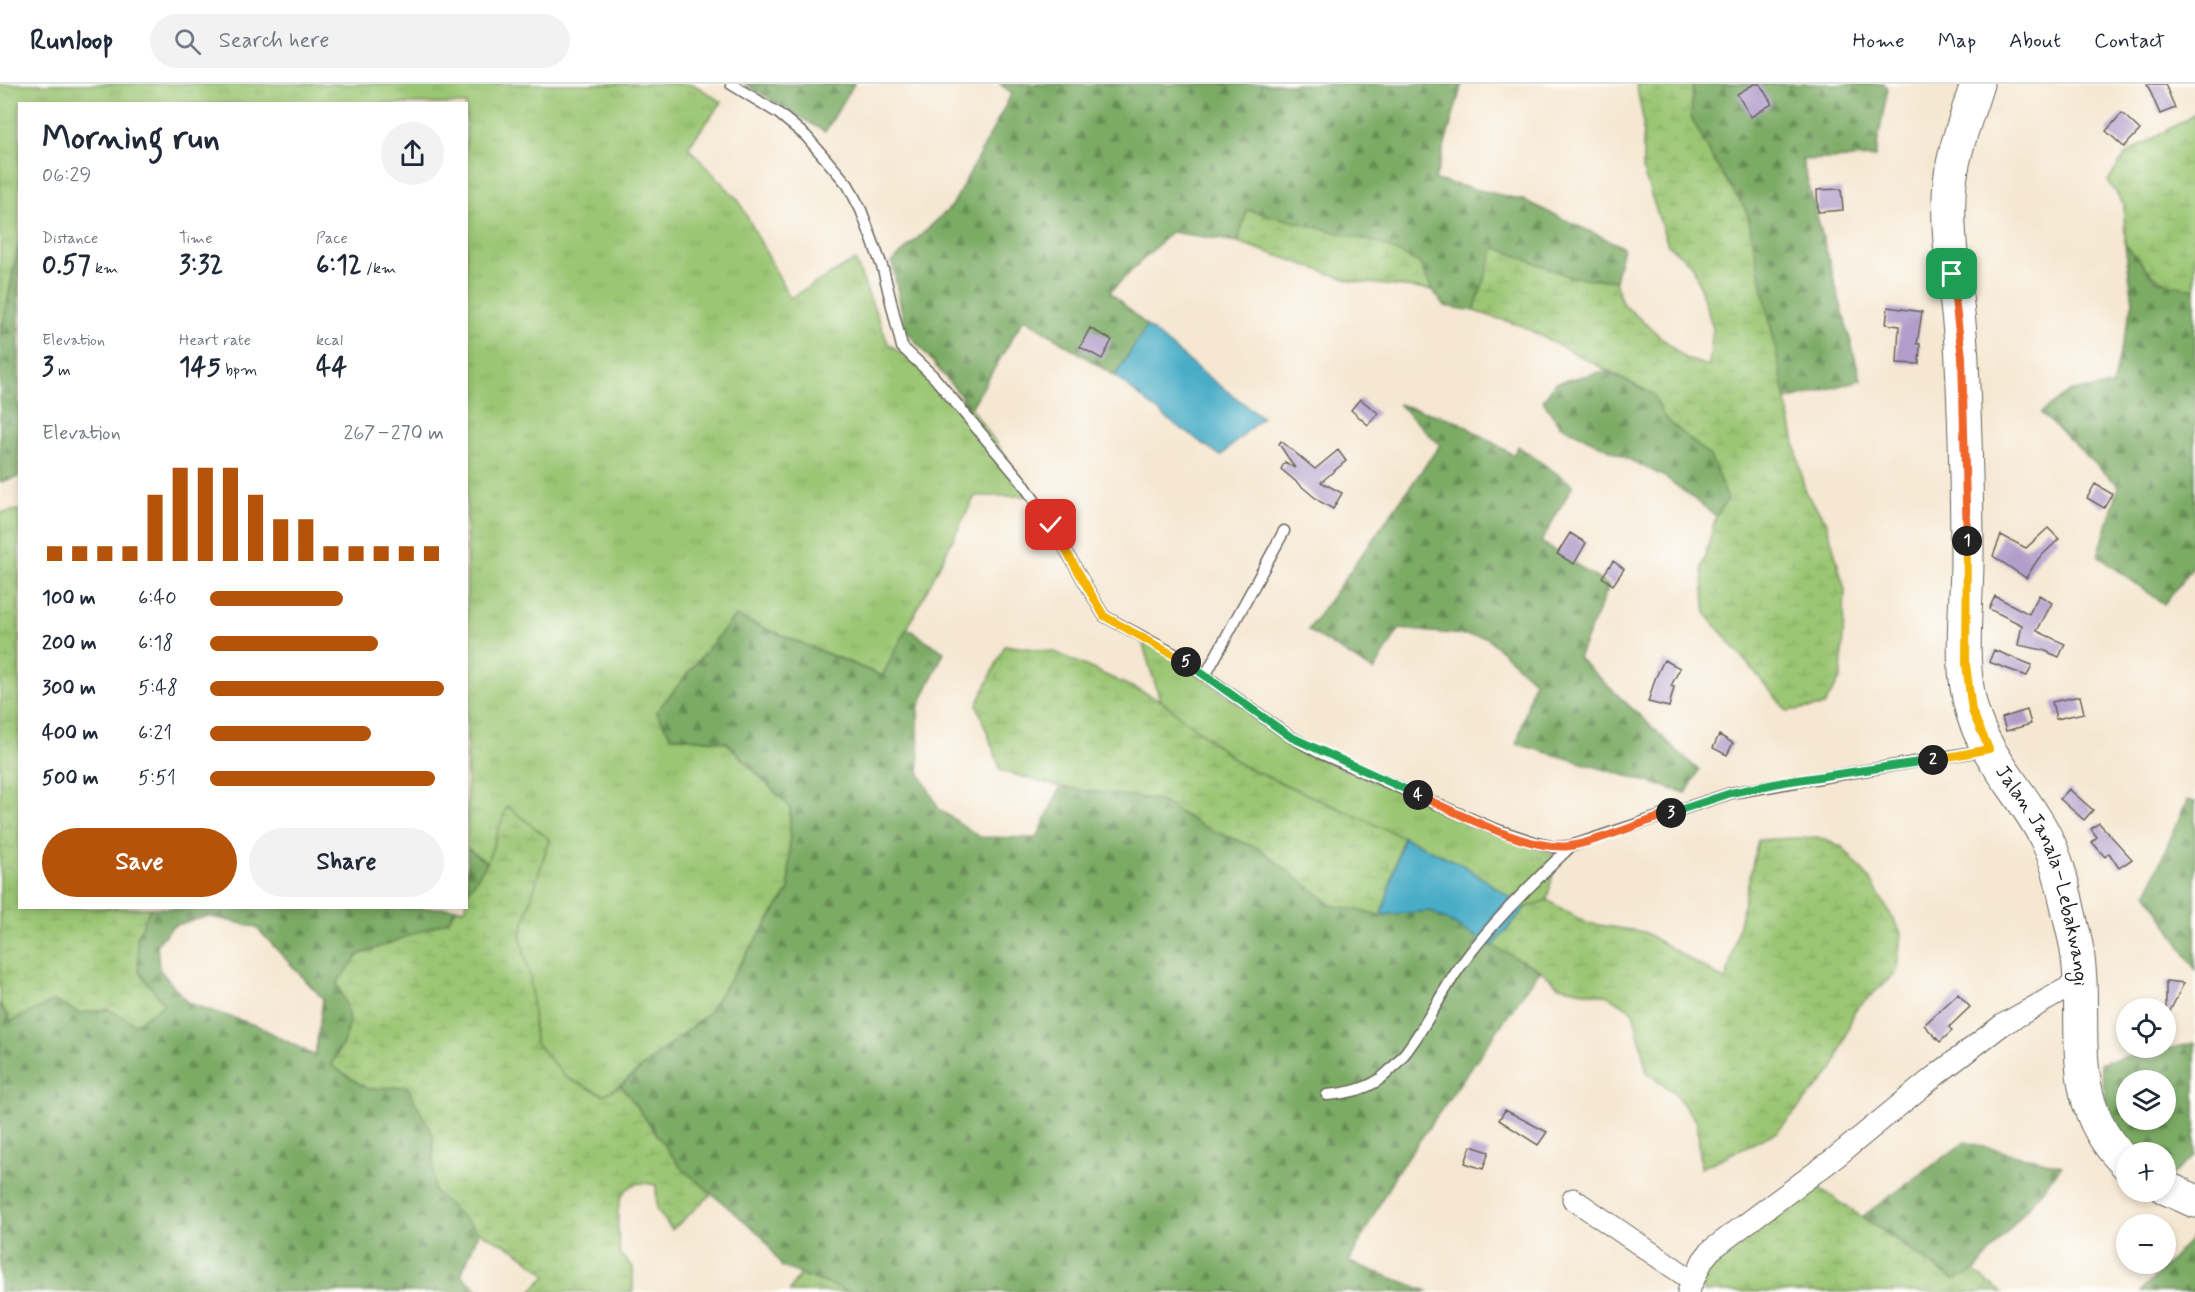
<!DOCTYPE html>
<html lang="en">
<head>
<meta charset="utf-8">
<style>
	body { margin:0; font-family:Mynerve,sans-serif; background:#f2f2f3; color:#1f2937; height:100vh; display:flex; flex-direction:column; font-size:22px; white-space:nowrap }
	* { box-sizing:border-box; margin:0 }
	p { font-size:20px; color:#747a83 }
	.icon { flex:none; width:33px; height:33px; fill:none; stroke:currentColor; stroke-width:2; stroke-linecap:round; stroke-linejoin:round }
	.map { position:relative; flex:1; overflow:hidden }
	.side { position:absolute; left:18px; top:18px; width:450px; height:807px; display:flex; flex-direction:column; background:#fff; border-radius:0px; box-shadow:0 3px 9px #0003 }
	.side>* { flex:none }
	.fabs { position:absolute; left:2116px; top:914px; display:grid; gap:12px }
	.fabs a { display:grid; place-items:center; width:60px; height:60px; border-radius:50%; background:#fff; box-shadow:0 3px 9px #0003; font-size:30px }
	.pin { position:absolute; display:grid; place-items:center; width:51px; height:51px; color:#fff; margin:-26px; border-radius:12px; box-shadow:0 3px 9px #0006 }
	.km { position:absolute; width:30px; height:30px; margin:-15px; border-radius:50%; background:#222; color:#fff; font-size:16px; line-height:30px; text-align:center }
	.round { display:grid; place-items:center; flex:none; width:63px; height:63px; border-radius:32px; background:#f2f2f3 }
	.headline { display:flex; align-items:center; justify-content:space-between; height:102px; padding:0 24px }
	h1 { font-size:33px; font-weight:700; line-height:45px }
	.stats { display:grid; grid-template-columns:repeat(3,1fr); gap:9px; height:102px; padding:6px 24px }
	.stats div { display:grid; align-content:center }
	.stats b { font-size:26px; font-weight:700 }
	.stats small { font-size:16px; font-weight:400 }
	.stats p { font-size:16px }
	.chart { height:168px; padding:12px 24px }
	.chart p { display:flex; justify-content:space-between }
	.chart svg { width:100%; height:108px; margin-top:6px; stroke:#b45309; stroke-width:6 }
	.action { display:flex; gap:12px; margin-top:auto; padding:12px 24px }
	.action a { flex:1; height:69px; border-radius:36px; background:#b45309; color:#fff; font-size:24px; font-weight:700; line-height:69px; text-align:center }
	.action a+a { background:#f2f2f3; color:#1f2937 }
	ul { padding:0 24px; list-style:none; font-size:20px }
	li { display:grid; grid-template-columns:96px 72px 1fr; align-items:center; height:45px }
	li i { height:15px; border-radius:8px; background:#b45309 }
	header { display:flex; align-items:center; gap:36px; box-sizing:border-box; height:84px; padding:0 30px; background:#fff; border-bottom:2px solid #e0e1e3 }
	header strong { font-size:28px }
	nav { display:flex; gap:33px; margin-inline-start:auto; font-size:21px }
	.search { width:420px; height:54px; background:#f2f2f3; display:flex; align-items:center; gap:15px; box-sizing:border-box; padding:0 21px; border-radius:33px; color:#747a83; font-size:22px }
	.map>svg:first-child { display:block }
</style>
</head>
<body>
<header>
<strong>Runloop</strong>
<div class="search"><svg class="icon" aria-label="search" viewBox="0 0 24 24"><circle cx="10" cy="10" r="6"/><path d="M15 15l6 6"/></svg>Search here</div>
<nav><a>Home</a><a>Map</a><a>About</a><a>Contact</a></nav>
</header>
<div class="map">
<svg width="2195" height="1208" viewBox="0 0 2195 1208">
	<defs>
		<pattern id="grass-tufts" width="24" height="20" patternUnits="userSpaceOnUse" patternTransform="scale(1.5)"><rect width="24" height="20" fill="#9bc673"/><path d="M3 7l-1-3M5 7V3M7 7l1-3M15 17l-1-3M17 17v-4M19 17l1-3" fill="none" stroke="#85aa63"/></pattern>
		<pattern id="forest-firs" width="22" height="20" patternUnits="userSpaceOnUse" patternTransform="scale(1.5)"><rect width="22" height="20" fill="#7cab65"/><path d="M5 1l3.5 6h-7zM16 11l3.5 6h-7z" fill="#658a52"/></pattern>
		<pattern id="wetland-marsh" width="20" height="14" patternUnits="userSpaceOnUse" patternTransform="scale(1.5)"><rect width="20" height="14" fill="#9bc673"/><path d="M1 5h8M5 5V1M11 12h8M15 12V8" fill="none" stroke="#85aa63"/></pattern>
	</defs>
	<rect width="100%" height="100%" fill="#fdfcf7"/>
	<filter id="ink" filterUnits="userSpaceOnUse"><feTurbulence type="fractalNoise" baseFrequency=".0167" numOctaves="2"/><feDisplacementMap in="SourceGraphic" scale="12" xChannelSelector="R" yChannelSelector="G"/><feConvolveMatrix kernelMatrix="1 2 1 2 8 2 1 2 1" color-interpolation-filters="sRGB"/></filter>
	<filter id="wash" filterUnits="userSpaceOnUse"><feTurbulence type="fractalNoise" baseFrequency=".008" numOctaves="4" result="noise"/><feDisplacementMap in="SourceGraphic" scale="24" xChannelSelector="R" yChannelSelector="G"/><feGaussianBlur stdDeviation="1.35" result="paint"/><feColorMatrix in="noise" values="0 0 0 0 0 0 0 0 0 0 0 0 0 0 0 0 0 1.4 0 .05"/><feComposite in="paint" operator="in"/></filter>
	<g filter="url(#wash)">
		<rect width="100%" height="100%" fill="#f5e7d1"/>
		<!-- grass -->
		<path fill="url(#grass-tufts)" stroke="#5c7148" stroke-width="1.5" d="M0 0H693L722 18 688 63 739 117 790 214 855 176 888 259 971 324 1034 412H975L883 592 735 532 671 652 726 658 790 723 789 806 707 930 621 1001 604 1011 566 994 535 958 530 893 520 852 549 755 507 722 487 779 467 764 466 20H20L19 157 0 258Z
			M1139 548 1308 670 1557 772 1547 816 1525 824 1463 781 1241 681 1160 616Z"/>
		<!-- forest -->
		<path fill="url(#forest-firs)" stroke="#4c6440" stroke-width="1.5" fill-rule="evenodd" d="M745 0H854L825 48Z
			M1000 0H1462L1435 96 1523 116 1623 163 1615 197 1570 193 1495 164 1474 227 1445 222 1432 206 1419 179 1248 126 1238 158 1171 148 1110 208 1147 242 1115 292 1024 234 971 324 905 245 892 178 952 122 1012 9Z
			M1693 0H1884L1888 4 1875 73 1802 76 1861 296 1786 316 1771 244 1715 79 1691 33Z
			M19 157V393L0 398V258Z
			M2125 160 2156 196 2195 204V480L2164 520 2098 472 2119 402 2041 329 2071 307 2112 302 2133 218Z
			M1605 287 1653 310 1665 334 1710 372 1728 415 1716 432 1665 393 1559 341 1543 317 1555 299Z
			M1398 320 1455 336 1513 371 1518 362 1573 401 1541 458 1609 502 1578 574 1699 687 1686 709 1517 660 1534 597 1486 553 1399 545 1374 587 1308 546 1440 361Z
			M735 532 882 592 907 544 944 568 918 625 919 688 939 725 980 753 1037 754 1060 703 1159 716 1204 743 1260 765 1332 821 1382 831 1430 827 1540 886 1395 1091 1349 1178 1430 1208H849L782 1183 762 1152 680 1083 621 1001 707 930 789 806 790 723 726 658 671 652 656 628Z
			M2187 716 2195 718V885L2147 809Z
			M467 764 487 779 467 809Z
			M150 824H457L448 837 359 871 337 899C355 937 352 945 331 981L368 1005 407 1002 433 1051 434 1107 479 1148 461 1191 481 1208H0V920L11 937 54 917 80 929 164 920 139 888 137 854ZM208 832 256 843 323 915 315 972 258 942 188 919 159 885 157 860 173 842Z
			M2195 959V1072L2166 1096V1068H2127L2113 1059 2100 979ZM2127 996H2166V1035H2127Z
			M1965 1058 2062 1082 1974 1188 1955 1196 1863 1132Z
			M2195 1150V1208H2141Z"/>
		<!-- wetland -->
		<path fill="url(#wetland-marsh)" stroke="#5c7148" stroke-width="1.5" d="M1636 0H1693L1691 33 1715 79 1747 128 1805 408 1826 437 1845 506 1841 593 1824 622 1787 627 1706 530 1702 483 1716 432 1728 415 1710 372 1665 334 1653 310 1522 242 1474 227 1495 163 1570 193 1615 197 1622 219 1686 275 1709 282 1713 244 1693 182 1668 161 1643 87V34Z
			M2195 30V204C2158 204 2147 185 2125 160L2124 120 2108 97 2126 70Z
			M1247 126 1379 159 1419 179 1432 206 1351 197 1238 158Z
			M19 426 20 824H150L137 854 139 888 164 920 135 940 108 925 80 929 54 917 11 937 0 920V429Z
			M1005 561 1055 568 1160 616 1241 681 1403 753 1382 831 1332 821 1260 765 1204 743 1159 716 1060 703 1001 687 977 621Z
			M507 722 549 755 520 852 530 893 535 958 566 994 604 1011 621 1001 680 1083 712 1110 672 1146 657 1126 656 1101C650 1100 642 1098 636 1100 610 1108 619 1150 620 1170L633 1183V1208H530L547 1191 514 1165 479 1148 434 1107 433 1051 407 1002 368 1005 331 981C352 946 355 937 337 899L359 871 448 837 457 824H466L467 809 487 779Z
			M1817 753 1842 763 1872 798 1901 849 1897 888 1855 926 1833 986 1777 1048 1701 1084 1697 1038 1674 1009 1647 988 1633 927 1608 912 1559 902 1540 886 1493 862 1525 824 1547 816 1586 839 1644 848 1726 897 1758 756Z
			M1805 1094 1954 1196 1974 1188 2002 1208H1704L1702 1200 1709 1174Z
			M800 1190 849 1208H789Z"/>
		<!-- water -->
		<path fill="#48adc7" stroke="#326472" stroke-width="1.5" d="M1147 242 1203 289 1262 333 1221 372 1170 337 1115 292Z
			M1403 753 1463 781 1525 824 1493 862 1430 827 1382 831Z"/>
		<g id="blocks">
			<!-- building -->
			<path fill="#b09dca" d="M1754 0H1760L1772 20 1751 33 1737 10Z
				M2147 0H2165L2175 24 2160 30Z
				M2122 29 2140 46 2124 63 2106 47Z
				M1841 105 1843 126 1818 128 1817 106Z
				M1888 223 1922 228 1917 260H1920L1919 280 1897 279 1899 242 1886 240Z
				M1090 244 1112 256 1102 275 1080 263Z
				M1360 315 1378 329 1368 341 1351 326Z
				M1281 357 1315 385 1338 366 1346 377 1321 398 1342 409 1333 425 1319 417 1281 385 1285 378 1295 384 1279 360Z
				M2095 400 2112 410 2104 424 2087 414Z
				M2048 444 2059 455 2038 475 2026 494 1993 472 2001 451 2026 464Z
				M1570 449 1586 459 1574 480 1557 470Z
				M1613 477 1624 485 1613 501 1602 493Z
				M2039 511 2052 519 2037 547 2065 560 2059 573 2043 566 2018 561 2022 541 1989 525 1995 512 2029 530Z
				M1994 566 2032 581 2027 592 1989 578Z
				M1664 576 1680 584 1671 602 1674 603 1669 623 1648 618 1655 595Z
				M2080 612 2084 629 2056 635 2052 618Z
				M2027 626 2031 640 2006 647 2002 634Z
				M1719 651 1733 659 1727 671 1713 664Z
				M2069 705 2093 726 2084 736 2060 715Z
				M2099 739 2132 775 2119 784 2109 769 2105 773 2092 758 2097 753 2091 745Z
				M2166 897 2184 899 2166 935Z
				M1958 910 1970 923 1949 943 1952 947 1940 958 1924 941Z
				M1505 1026 1547 1048 1538 1061 1499 1036Z
				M1471 1062 1489 1068 1483 1085 1465 1079Z"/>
		</g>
	</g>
	<g filter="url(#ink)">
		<use href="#blocks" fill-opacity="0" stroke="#68635b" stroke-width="1.5"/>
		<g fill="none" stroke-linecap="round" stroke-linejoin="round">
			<!-- service casing -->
			<g stroke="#68635b" stroke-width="13">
				<path id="service" d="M731 0 778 29 806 52 848 101 861 126 883 185 902 263 933 292 1022 398 1051 441 1104 532 1178 572 1291 653 1320 669 1492 744 1534 758 1554 763 1571 762 1731 709 1986 666
					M1205 592 1284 447
					M1327 1011C1349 1009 1370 1005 1386 990 1419 960 1436 915 1462 880 1493 837 1533 799 1571 762"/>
			</g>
			<!-- minor casing -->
			<g stroke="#68635b" stroke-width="23">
				<path id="minor" d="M1573 1115 1693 1197
					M1688 1208 1703 1176 1711 1166 1836 1073 1935 992 2002 941 2080 897"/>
			</g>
			<!-- primary casing -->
			<g stroke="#68635b" stroke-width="35">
				<g id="primary">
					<path id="s1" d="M1977 0C1967 32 1954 64 1950 98 1944 158 1960 218 1962 278 1965 343 1967 409 1967 475 1967 524 1958 579 1972 627 1986 675 2024 710 2046 754 2061 783 2066 819 2074 851 2093 932 2057 1013 2127 1080"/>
					<path d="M2166 1104 2195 1117"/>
				</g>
			</g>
			<!-- service -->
			<use href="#service" stroke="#fff" stroke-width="10"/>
			<!-- minor -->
			<use href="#minor" stroke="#fff" stroke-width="21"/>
			<!-- primary -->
			<use href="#primary" stroke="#fff" stroke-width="33"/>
		</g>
	</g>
	<g fill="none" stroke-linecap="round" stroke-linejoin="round" filter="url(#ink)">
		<!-- split-1 casing -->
		<g stroke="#fff" stroke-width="12">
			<path id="split-1" d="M1952 190 1962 273 1967 457"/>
		</g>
		<!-- split-2 casing -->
		<g stroke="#fff" stroke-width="12">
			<path id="split-2" d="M1933 676 1989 665 1972 627 1966 580 1967 457"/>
		</g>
		<!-- split-3 casing -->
		<g stroke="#fff" stroke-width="12">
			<path id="split-3" d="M1671 729 1731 709 1784 698 1933 676"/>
		</g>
		<!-- split-4 casing -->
		<g stroke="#fff" stroke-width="12">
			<path id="split-4" d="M1418 711C1456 728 1529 768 1570 762 1598 758 1643 738 1671 729"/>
		</g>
		<!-- split-5 casing -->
		<g stroke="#fff" stroke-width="12">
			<path id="split-5" d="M1186 578 1291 653 1418 711"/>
		</g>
		<!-- split-6 casing -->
		<g stroke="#fff" stroke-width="12">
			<path id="split-6" d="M1051 441 1104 532 1186 578"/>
		</g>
		<!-- split-1 -->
		<use href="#split-1" stroke="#f0652b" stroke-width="8"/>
		<!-- split-2 -->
		<use href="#split-2" stroke="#f5b400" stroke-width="8"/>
		<!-- split-3 -->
		<use href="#split-3" stroke="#22a559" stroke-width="8"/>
		<!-- split-4 -->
		<use href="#split-4" stroke="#f0652b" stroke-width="8"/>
		<!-- split-5 -->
		<use href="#split-5" stroke="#22a559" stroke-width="8"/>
		<!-- split-6 -->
		<use href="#split-6" stroke="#f5b400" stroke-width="8"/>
	</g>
	<g text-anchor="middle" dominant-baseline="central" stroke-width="4.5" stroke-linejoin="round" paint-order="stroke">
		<!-- street labels -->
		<g font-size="20" fill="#1c1c1c" stroke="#fdfcf7">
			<text stroke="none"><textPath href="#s1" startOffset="814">Jalan Janala–Lebakwangi</textPath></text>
		</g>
	</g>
</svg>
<div class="fabs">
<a><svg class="icon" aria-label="locate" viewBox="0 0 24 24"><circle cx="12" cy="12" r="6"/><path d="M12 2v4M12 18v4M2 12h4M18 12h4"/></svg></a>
<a><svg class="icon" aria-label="layers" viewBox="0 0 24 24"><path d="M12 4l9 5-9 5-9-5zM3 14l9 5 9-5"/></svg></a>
<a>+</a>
<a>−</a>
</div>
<div class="pin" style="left:1952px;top:190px;background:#1e9e55"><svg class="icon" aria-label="arrive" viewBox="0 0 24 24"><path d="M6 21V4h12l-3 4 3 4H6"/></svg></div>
<div class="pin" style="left:1051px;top:441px;background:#d93025"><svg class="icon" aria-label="check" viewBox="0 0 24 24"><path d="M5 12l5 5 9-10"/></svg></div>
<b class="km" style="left:1967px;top:457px">1</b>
<b class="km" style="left:1933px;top:676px">2</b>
<b class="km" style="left:1671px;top:729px">3</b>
<b class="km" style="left:1418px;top:711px">4</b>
<b class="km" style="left:1186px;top:578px">5</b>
<section class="side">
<div class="headline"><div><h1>Morning run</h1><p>06:29</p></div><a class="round"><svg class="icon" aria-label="share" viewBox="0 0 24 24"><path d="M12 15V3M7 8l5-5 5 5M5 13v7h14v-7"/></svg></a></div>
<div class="stats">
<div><p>Distance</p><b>0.57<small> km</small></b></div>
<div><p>Time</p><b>3:32</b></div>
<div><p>Pace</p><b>6:12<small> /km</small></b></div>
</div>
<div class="stats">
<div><p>Elevation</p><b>3<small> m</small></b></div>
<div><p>Heart rate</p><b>145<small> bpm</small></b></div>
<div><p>kcal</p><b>44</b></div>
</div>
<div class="chart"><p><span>Elevation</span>267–270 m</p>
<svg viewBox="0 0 160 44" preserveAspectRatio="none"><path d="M5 44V38M15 44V38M25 44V38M35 44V38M45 44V17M55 44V6M65 44V6M75 44V6M85 44V17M95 44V27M105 44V27M115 44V38M125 44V38M135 44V38M145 44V38M155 44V38"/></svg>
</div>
<ul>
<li><b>100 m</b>6:40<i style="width:57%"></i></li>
<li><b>200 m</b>6:18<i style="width:72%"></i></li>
<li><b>300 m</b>5:48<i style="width:100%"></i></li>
<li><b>400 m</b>6:21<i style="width:69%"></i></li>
<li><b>500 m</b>5:51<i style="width:96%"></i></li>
</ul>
<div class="action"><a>Save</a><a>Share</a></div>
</section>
</div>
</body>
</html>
